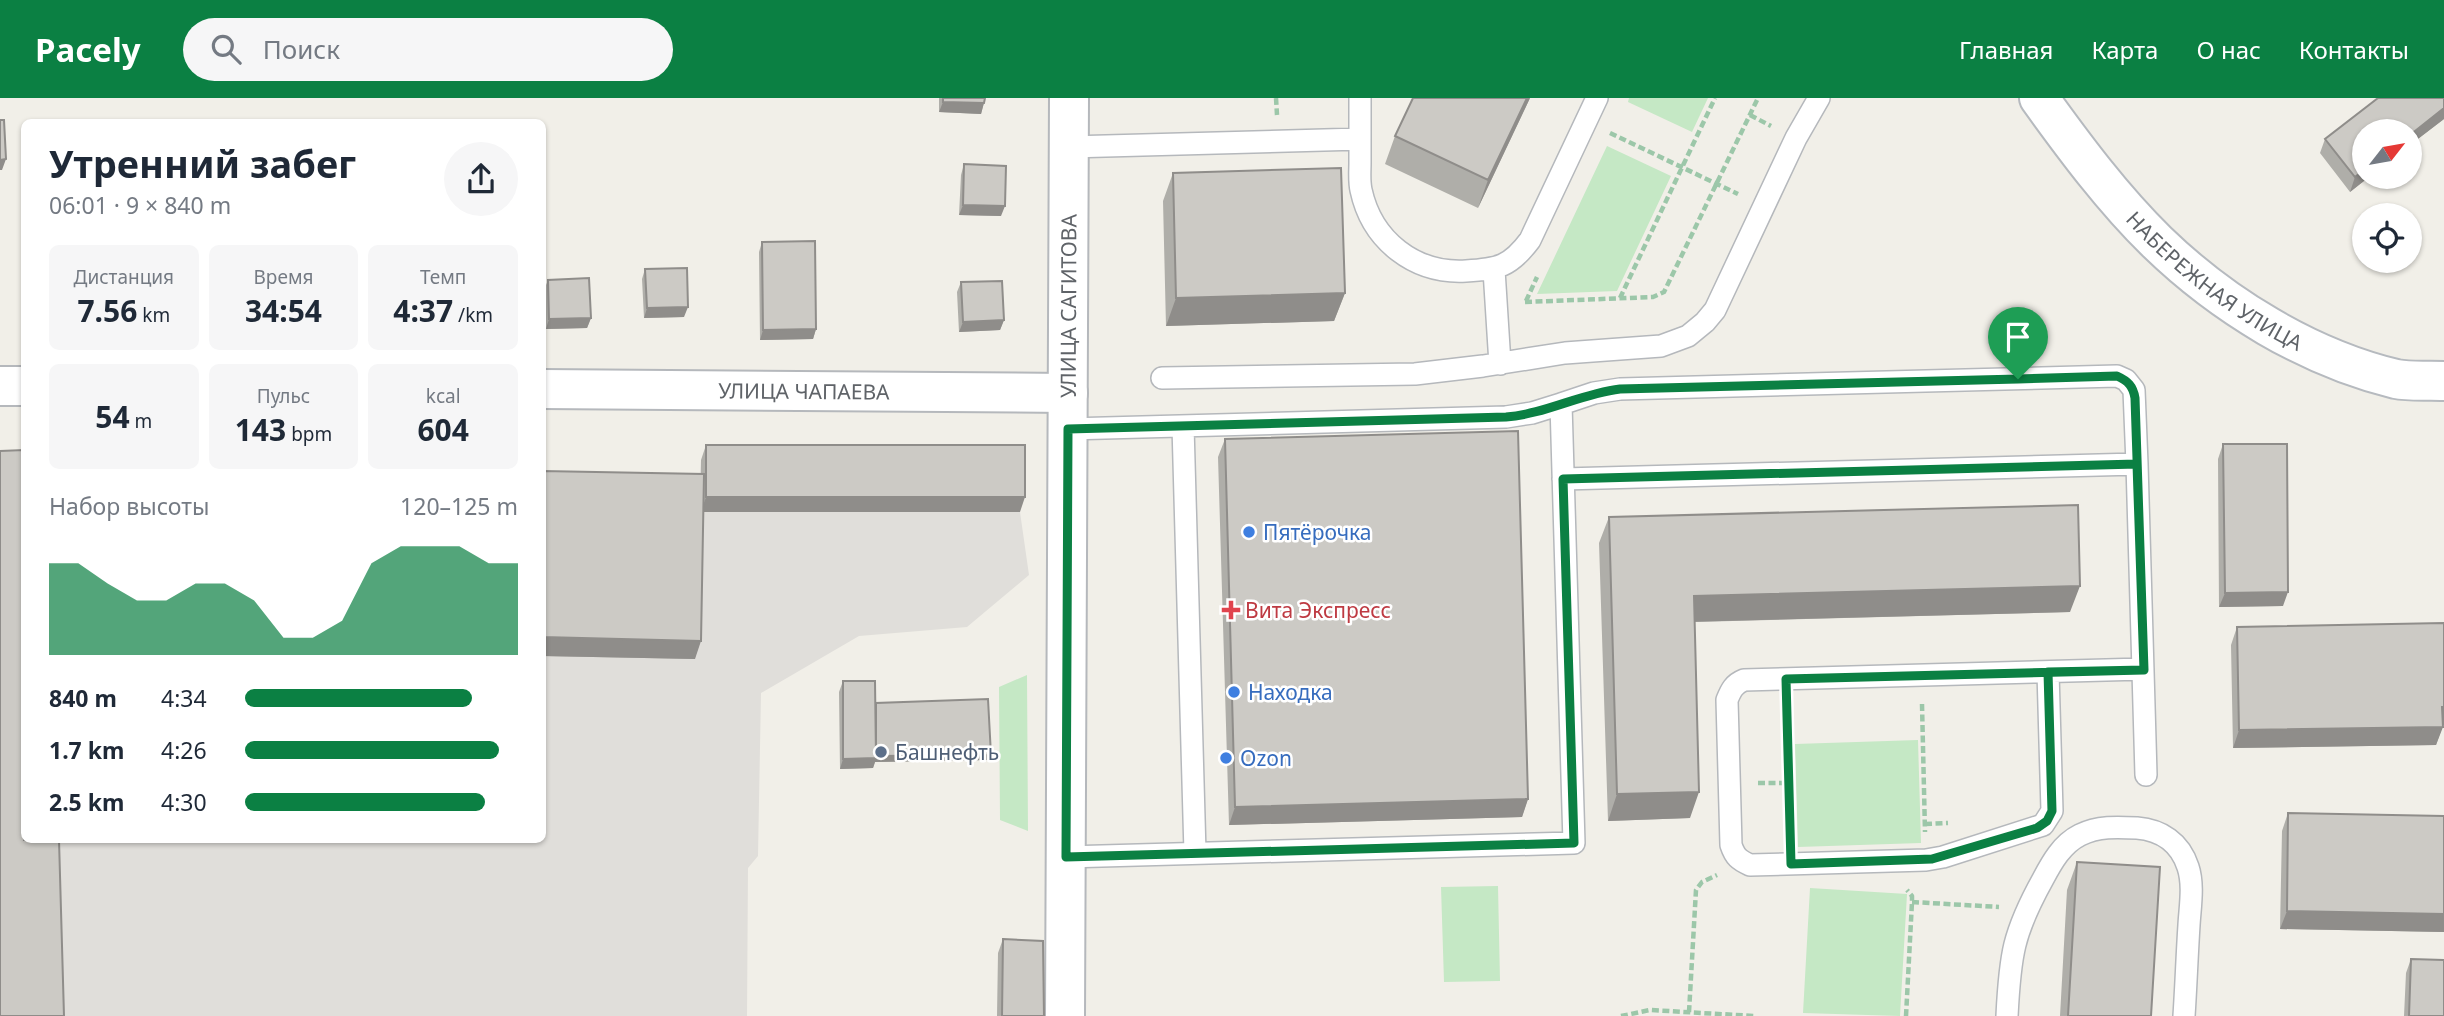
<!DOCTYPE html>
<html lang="ru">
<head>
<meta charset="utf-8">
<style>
	body { margin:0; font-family:"Noto Sans",sans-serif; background:#f6f6f7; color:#1f2937; height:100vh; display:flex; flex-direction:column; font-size:26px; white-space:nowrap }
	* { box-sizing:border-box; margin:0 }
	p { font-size:23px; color:#747a83 }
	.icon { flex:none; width:38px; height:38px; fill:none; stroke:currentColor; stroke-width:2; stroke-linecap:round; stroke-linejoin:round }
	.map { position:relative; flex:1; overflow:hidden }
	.details { position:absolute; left:21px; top:21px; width:525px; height:724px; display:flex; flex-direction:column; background:#fff; border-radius:10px; box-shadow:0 2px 5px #0004 }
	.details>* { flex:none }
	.needle { width:46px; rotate:59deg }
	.buttons { position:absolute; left:2352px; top:21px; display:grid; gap:14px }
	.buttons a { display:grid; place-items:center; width:70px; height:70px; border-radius:50%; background:#fff; box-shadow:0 2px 5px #0004; font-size:35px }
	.pin { position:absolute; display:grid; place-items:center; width:60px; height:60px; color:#fff; margin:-72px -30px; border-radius:50% 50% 50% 0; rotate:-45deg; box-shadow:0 0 7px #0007 }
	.pin .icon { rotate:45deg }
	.round { display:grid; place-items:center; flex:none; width:74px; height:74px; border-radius:37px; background:#f6f6f7 }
	.headline { display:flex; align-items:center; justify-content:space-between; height:119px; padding:0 28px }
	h1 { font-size:38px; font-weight:700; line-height:52px }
	.metrics { display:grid; grid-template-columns:repeat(3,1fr); gap:10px; height:119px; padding:7px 28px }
	.metrics div { display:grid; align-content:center; border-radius:10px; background:#f6f6f7; text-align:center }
	.metrics b { font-size:30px; font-weight:700 }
	.metrics small { font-size:19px; font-weight:400 }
	.metrics p { font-size:19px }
	.chart { height:196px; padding:14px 28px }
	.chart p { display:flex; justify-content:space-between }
	.chart svg { width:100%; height:126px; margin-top:7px; fill:#0b8043; opacity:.7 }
	ul { padding:0 28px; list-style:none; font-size:23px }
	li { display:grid; grid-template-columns:112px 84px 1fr; align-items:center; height:52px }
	li i { height:18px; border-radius:9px; background:#0b8043 }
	header { display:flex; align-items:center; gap:42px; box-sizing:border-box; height:98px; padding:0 35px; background:#0b8043; color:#fff }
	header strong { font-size:33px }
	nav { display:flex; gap:38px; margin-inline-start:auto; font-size:24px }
	.search { width:490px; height:63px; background:#f6f6f7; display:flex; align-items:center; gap:18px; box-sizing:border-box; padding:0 24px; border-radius:38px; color:#747a83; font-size:26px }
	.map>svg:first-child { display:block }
</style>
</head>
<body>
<header>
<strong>Pacely</strong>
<div class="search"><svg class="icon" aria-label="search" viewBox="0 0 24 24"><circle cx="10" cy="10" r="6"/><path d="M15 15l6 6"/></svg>Поиск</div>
<nav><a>Главная</a><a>Карта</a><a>О нас</a><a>Контакты</a></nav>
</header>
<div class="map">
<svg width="2444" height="918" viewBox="0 0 2444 918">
	<rect width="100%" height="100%" fill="#f1efe8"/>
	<!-- industrial -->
	<path fill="#e0deda" d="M1020 361V414L1029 477 967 529 859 538 761 595 758 758 748 770 747 918H0V371L24 742H542L543 391 698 394 701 362Z"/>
	<!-- green -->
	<path fill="#c5e8c5" d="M1629 0H1708L1692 34 1628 4Z
		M1607 48 1671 78 1617 193 1537 196Z
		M1027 577 1028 733 1000 722 999 589Z
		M1918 642 1921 745 1798 749 1795 646Z
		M1498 788 1500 883 1444 884 1441 789Z
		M1810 790 1907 796 1900 918 1803 915Z"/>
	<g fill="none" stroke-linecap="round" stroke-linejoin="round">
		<!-- lane casing -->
		<g stroke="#b5b8bc" stroke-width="24">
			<path id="lane" d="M1360 0C1360 22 1360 43 1360 65 1360 73 1359 83 1361 92 1372 143 1415 176 1466 173 1498 171 1510 169 1530 142L1597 0
				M1069 49 1360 41
				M1494 172 1500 266
				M1162 280 1415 276 1483 268 1565 255 1661 248 1688 238 1705 224 1715 212 1796 40 1819 0
				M1561 306 1594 295 1620 291 2117 278 2126 282 2134 292 2137 366
				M1183 328 1195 755
				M1563 381 2137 366 2146 677
				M2048 574 2052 713 2043 727 1943 759 1926 762 1750 767C1739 762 1735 759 1731 747L1727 602C1731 592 1734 586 1744 582L2143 571
				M1066 759 1574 745 1561 306 1532 315 1506 319 1068 331
				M2007 918C2010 857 2013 835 2043 781 2052 764 2062 746 2080 737 2098 728 2117 729 2137 730 2161 732 2180 744 2188 769 2194 787 2190 809 2189 827 2187 858 2186 888 2184 918"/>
		</g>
		<!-- street casing -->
		<g stroke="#b5b8bc" stroke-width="42">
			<g id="street">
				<path d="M0 288H24"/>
				<path id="s1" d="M542 291 1068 295"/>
				<path id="s2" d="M1065 918 1069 0"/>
			</g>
		</g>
		<!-- secondary casing -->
		<g stroke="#b6babf" stroke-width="42">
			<g id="secondary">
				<path id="s3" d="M2039 0C2075 50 2113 101 2157 144 2222 207 2308 260 2396 281 2411 284 2429 282 2444 283"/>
			</g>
		</g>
		<!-- path -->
		<path stroke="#9cc7a9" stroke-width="4.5" stroke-dasharray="7 3.5" stroke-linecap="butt" d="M1276 0 1277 17
			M1750 17 1771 28
			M1610 35 1738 96
			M1620 200 1715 0
			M1526 203 1537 179
			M1525 204 1653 199 1664 194 1758 0
			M1922 606 1925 734
			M1787 610 1790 738
			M1758 685H1789
			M1925 726 1948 725
			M1912 804 1999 809
			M1689 914 1696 792 1702 784 1717 777
			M1621 918 1650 912 1754 918
			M1906 918 1912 804V798L1907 792"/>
		<!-- lane -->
		<use href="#lane" stroke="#fff" stroke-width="21"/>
		<!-- street -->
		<use href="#street" stroke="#fff" stroke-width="38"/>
		<!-- secondary -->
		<use href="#secondary" stroke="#fff" stroke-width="38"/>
	</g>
	<!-- wall -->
	<path fill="#afaea9" d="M939 0H985L981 16 939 14Z
		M1530 0 1478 110 1385 66 1395 38Z
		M2444 21 2410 47V33L2364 79H2369L2350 94 2320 55 2325 41Z
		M964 66 1001 118 959 117 961 77Z
		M1173 75 1345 195 1334 223 1166 228 1163 103Z
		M762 144 816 231 813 241 760 242 759 154Z
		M645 171 684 219 644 220 642 181Z
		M548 182 591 220 587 230 546 231 544 192Z
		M961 184 1004 222 1000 232 959 234 957 194Z
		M1225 341 1528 701 1522 719 1229 727 1218 359Z
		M2223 346 2283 508 2219 509 2218 361Z
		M706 347 1020 414H703L695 561 542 558V373L701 376V362Z
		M1609 419 2070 514 1695 524 1690 720 1608 723 1599 445Z
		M2237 529 2443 627 2436 647 2233 650 2231 547Z
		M843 583 876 605 991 657 989 662 875 664 873 670 840 671 839 594Z
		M2288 715 2444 718V834L2280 831 2282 733Z
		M2077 764 2151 918H2060L2067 792Z
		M1003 841 1044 918H997L998 855Z
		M2411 861 2444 918H2404L2406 875Z"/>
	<!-- shaded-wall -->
	<path fill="#8f8d8a" d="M1527 0H1530L1478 110 1488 82Z
		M943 4 984 5 981 16 939 14Z
		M2444 10V21L2410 47V37Z
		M6 61 2 72H0V62Z
		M2364 72V79H2369L2350 94 2355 79Z
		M963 107 1005 108 1001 118 959 117Z
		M1345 195 1334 223 1166 228 1176 200Z
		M688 209 684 219 644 220 647 210Z
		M591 220 587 230 546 231 549 221Z
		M1004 222 1000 232 959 234 963 224Z
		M816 231 813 241 760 242 763 232Z
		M706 399H1025L1020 414H701Z
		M2080 488 2070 514 1684 524 1694 498Z
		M2288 494 2283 508 2219 509 2225 495Z
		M542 539 701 543 695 561 542 558Z
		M2442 609H2444V627H2436Z
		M2443 629 2436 647 2233 650 2239 632Z
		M991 657 989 662 875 664 873 670 840 671 843 661 875 658Z
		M1699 694 1690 720 1608 723 1617 696Z
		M1528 701 1522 719 1229 727 1235 709Z
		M2287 813 2444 816V834L2280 831Z"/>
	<!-- building -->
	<path fill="#cccac5" stroke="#8f8d8a" stroke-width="2" d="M943 0H985L984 5 943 4Z
		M1413 0H1527L1488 82 1395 38Z
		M2378 0H2444V10L2410 37V33H2364V72L2355 79 2325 41Z
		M0 22H4L6 61 0 62Z
		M964 66 1006 68 1005 108 963 107Z
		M1341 70 1345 195 1176 200 1173 75Z
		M815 143 816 231 763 232 762 144Z
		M687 170 688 209 647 210 645 171Z
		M589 180 591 220 549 221 548 182Z
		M1002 183 1004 222 963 224 961 184Z
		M1518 333 1528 701 1235 709 1225 341Z
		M2223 346H2287L2288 494 2225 495Z
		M706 347H1025V399H706Z
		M24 352V742H59L64 918H0V353Z
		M542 373 704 376 701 543 542 539Z
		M2078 407 2080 488 1694 498 1699 694 1617 696 1609 419Z
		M2444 525V609H2442L2443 629 2239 632 2237 529Z
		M843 583H875L876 660 843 661Z
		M988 601 991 657 876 658V605Z
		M2288 715 2444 718V816L2287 813Z
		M2077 764 2160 769 2151 918H2068Z
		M1003 841 1043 843 1044 918H1002Z
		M2411 861 2444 862V918H2409Z"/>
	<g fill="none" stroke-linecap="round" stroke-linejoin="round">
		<!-- route casing -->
		<g stroke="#fff" stroke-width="14">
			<path id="route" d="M2018 281 1620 291C1580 296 1545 316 1506 319L1068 331 1066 759 1574 745 1563 381 2137 366 2144 572 2048 574 2052 713 2047 723 2037 730 1932 761 1791 766 1786 581 2144 572C2141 481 2138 390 2135 300 2133 288 2128 283 2117 278L2018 281"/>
		</g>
		<!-- route -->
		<use href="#route" stroke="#0b8043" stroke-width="9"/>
	</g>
	<!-- markers -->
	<g fill="#3f7fe0" stroke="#fff" stroke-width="2.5">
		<circle cx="1249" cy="434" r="7"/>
		<circle cx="1234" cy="594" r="7"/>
		<circle cx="1226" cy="660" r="7"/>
	</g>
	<path fill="#e0444e" stroke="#fff" stroke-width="2.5" d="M1227.5 501.5h7v7h7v7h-7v7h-7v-7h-7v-7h7z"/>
	<circle fill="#5c6f8a" stroke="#fff" stroke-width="2.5" cx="881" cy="654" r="7"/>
	<g text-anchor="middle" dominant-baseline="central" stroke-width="5" stroke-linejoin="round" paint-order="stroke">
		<!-- street labels -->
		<g font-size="21" fill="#5f6368" stroke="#fff">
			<text stroke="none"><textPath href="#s3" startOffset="256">НАБЕРЕЖНАЯ УЛИЦА</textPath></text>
			<text stroke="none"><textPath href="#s2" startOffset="710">УЛИЦА САГИТОВА</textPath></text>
			<text stroke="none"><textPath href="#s1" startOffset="262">УЛИЦА ЧАПАЕВА</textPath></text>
		</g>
		<!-- shop labels -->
		<g font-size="21" fill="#366cbe" stroke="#fff" text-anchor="start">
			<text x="1263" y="434">Пятёрочка</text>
			<text x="1248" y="594">Находка</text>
			<text x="1240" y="660">Ozon</text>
		</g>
		<!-- health labels -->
		<g font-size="21" fill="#be3a42" stroke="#fff" text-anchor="start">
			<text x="1245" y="512">Вита Экспресс</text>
		</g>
		<!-- service labels -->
		<g font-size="21" fill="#4e5e75" stroke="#fff" text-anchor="start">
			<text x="895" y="654">Башнефть</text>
		</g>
	</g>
</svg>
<div class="buttons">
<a><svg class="needle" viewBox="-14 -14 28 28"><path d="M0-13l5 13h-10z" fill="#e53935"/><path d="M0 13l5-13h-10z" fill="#747a83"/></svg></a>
<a><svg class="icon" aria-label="locate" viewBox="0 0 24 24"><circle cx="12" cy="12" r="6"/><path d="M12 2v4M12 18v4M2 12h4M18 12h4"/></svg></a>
</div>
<div class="pin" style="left:2018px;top:281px;background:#1e9e55"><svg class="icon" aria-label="arrive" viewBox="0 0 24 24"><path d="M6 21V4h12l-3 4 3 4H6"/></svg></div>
<section class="details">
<div class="headline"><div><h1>Утренний забег</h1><p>06:01 · 9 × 840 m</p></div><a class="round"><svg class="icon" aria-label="share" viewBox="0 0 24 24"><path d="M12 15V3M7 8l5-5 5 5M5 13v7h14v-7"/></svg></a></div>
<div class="metrics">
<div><p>Дистанция</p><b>7.56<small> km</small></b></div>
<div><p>Время</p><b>34:54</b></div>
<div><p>Темп</p><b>4:37<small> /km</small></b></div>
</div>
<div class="metrics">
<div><b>54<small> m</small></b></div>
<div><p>Пульс</p><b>143<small> bpm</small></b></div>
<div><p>kcal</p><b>604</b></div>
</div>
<div class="chart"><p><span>Набор высоты</span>120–125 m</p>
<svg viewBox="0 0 160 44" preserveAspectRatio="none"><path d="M0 44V12L10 12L20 19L30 25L40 25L50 19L60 19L70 25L80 38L90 38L100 32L110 12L120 6L130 6L140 6L150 12L160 12V44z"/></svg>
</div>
<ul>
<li><b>840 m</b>4:34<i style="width:83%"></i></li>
<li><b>1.7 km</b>4:26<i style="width:93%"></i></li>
<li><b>2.5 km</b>4:30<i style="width:88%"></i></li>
</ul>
</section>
</div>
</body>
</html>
